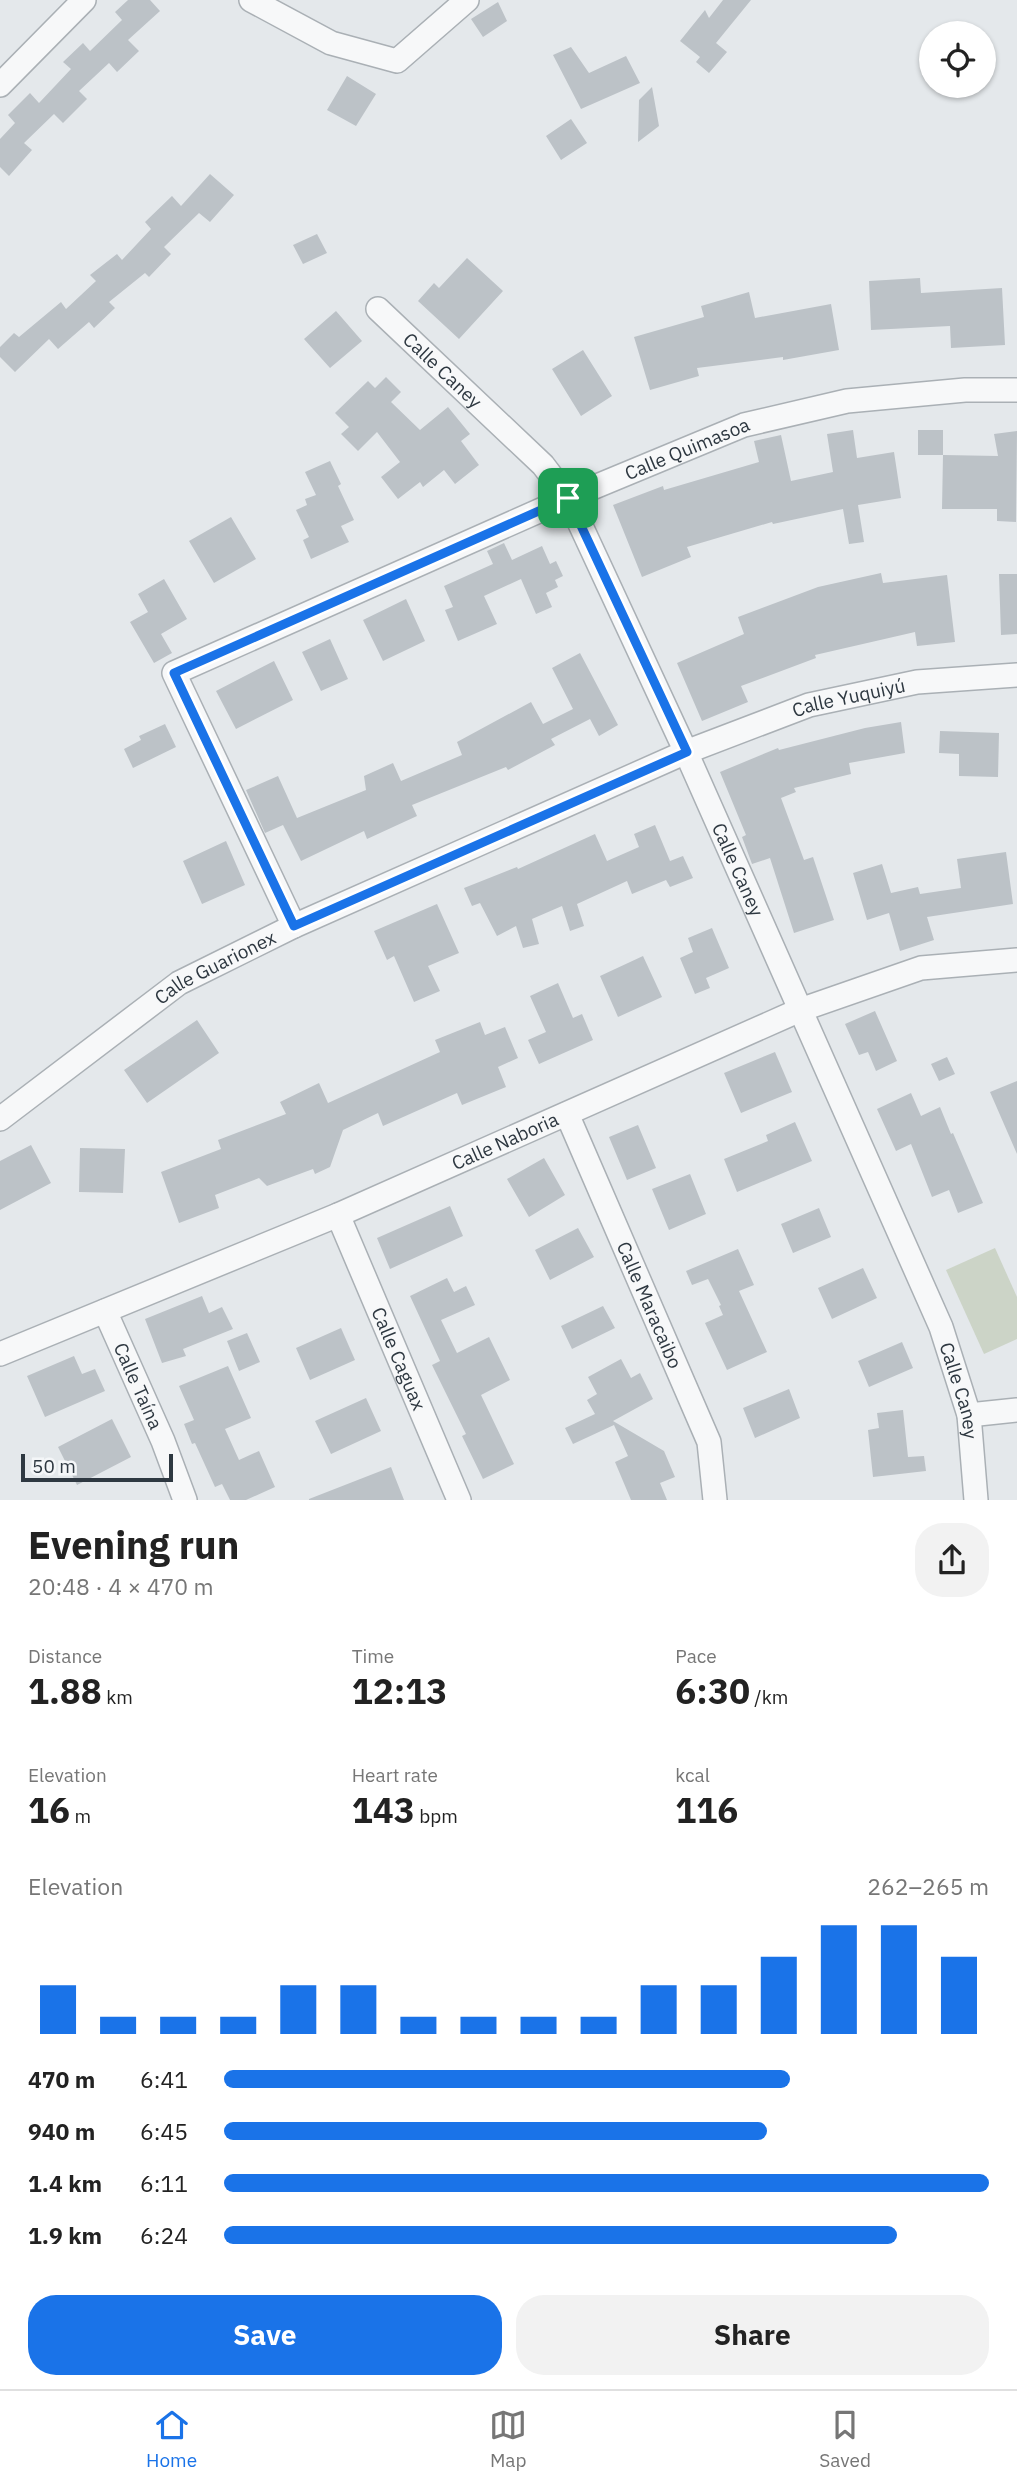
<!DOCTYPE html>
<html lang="en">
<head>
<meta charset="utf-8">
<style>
	body { margin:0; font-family:"IBM Plex Sans",sans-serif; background:#f2f2f2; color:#222; height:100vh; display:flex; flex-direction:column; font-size:26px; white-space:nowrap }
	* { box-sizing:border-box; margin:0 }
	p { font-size:23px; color:#767676 }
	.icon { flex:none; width:38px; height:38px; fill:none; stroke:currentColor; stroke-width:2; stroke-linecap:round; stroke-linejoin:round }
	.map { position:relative; height:1500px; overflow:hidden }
	.panel { display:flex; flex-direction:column; background:#fff; flex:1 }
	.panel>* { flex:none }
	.tools { position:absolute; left:919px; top:21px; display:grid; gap:14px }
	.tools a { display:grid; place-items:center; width:77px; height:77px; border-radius:50%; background:#fff; box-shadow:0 2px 5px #0004; font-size:35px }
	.scale { position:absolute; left:21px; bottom:18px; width:152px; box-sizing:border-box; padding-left:7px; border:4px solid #2e3841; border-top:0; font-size:19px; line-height:24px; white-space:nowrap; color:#2e3841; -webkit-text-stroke:5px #f4f6f8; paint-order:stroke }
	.pin { position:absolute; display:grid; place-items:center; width:60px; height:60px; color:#fff; margin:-30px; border-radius:14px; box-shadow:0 4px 10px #0006 }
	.round { display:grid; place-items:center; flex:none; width:74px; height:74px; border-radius:28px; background:#f2f2f2 }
	.headline { display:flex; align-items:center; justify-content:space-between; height:119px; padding:0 28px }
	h1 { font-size:38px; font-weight:800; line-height:52px }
	.stats { display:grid; grid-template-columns:repeat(3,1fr); gap:10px; height:119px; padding:7px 28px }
	.stats div { display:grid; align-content:center }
	.stats b { font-size:35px; font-weight:800 }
	.stats small { font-size:19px; font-weight:400 }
	.stats p { font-size:19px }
	.chart { height:196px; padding:14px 28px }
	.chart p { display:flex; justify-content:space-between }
	.chart svg { width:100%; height:126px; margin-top:7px; stroke:#1a73e8; stroke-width:6 }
	.action { display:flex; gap:14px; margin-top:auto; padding:14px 28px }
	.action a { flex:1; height:80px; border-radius:28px; background:#1a73e8; color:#fff; font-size:28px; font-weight:800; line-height:80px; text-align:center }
	.action a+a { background:#f2f2f2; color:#222 }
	ul { padding:0 28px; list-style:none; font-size:23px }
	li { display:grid; grid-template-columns:112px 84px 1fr; align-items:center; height:52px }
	li i { height:18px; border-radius:9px; background:#1a73e8 }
	.menu { display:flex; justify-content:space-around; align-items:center; height:98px; border-top:2px solid #e0e0e0; background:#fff; font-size:19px; color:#767676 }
	.menu a { display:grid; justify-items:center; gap:4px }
	.menu .selected { color:#1a73e8 }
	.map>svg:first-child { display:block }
</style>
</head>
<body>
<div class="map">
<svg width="1017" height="1500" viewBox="0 0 1017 1500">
	<rect width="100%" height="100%" fill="#e4e8eb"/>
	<!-- green -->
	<path fill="#ccd4c7" d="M995 1248 1017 1297V1339L984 1354 946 1270Z"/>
	<!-- building -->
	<path fill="#bcc2c7" d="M128 0H150L160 11 128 40 139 51 117 72 109 63 79 91 87 99 63 123 54 114 24 143 32 150 9 176 0 167V139L15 123 8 115 30 93 39 103 71 69 63 62 83 43 90 51 122 20 115 12Z
		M723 0H751L716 43 727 52 709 73 696 62 700 57 680 41 705 10 709 18Z
		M498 2 507 21 483 37 471 19Z
		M571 47 589 73 626 56 640 83 581 109 553 55Z
		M347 76 376 94 356 126 327 110Z
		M652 87 659 126 638 142 639 100Z
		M571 119 587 143 561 160 546 136Z
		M210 174 234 195 210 222 199 213 164 247 171 254 149 277 145 273 109 302 115 308 94 328 89 322 58 349 49 339 15 372 0 357V347L14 333 19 337 61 302 66 309 96 281 90 275 117 254 122 260 151 229 145 222 172 196 181 206Z
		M317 234 327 253 303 264 293 245Z
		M467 258 503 291 459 339 418 301 434 283 439 288Z
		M920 278 921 293 1002 288 1005 345 951 348 950 326 871 330 869 281Z
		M749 292 755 318 831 304 839 350 783 360V357L697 368 699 376 650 390 634 337 704 317 701 306Z
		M336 311 362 341 330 368 304 339Z
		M583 350 612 396 581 416 552 369Z
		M386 377 401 392 391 402 420 430 448 407 470 434 461 441 479 465 455 484 444 470 423 487 420 482 398 499 381 477 400 462 377 432 358 451 341 434 349 427 335 413 368 381 375 388Z
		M853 430 857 458 894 452 901 498 858 505 864 542 849 544 843 509 773 524 772 522 687 547 691 557 642 577 613 505 663 486 664 490 759 462 754 441 781 435 791 481 833 472 827 434Z
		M918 430H943V455H918Z
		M1017 431 1016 522 997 521V509H942L943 455 998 456 994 434Z
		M330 461 341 484 338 486 354 520 341 526 349 542 311 559 303 540 309 537 296 510 307 505 305 499 316 495 305 472Z
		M231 517 256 559 214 583 189 541Z
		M504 543 512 560 542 546 550 564 556 561 563 576 555 580 558 587 546 593 552 607 536 614 521 579 484 596 497 624 458 641 445 610 453 607 444 586 493 564 487 551Z
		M881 573 883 583 947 575 955 642 917 646 915 632 815 655 816 658 741 686 748 702 702 721 677 663 744 634 738 617 818 587Z
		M999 574H1017V634L1001 635Z
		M164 579 187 619 161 634 172 653 154 663 130 622 148 612 138 594Z
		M406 599 425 641 383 661 363 620Z
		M330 639 348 679 321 691 302 652Z
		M580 653 618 725 599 736 590 719 551 739 555 745 508 770 506 767 412 805 417 816 367 839 364 831 301 861 283 825 265 833 246 790 278 776 297 818 366 790 364 776 393 763 401 781 462 755 457 742 531 702 543 724 573 709 552 668Z
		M274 661 293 700 236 729 216 691Z
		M901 722 905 753 849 763 851 774 794 788 796 792 781 798 804 860 813 857 834 920 794 933 770 858 752 864 742 837 746 835 720 772 778 748 779 750 865 728Z
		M165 724 176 747 133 768 124 749 141 740 139 736Z
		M940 731 999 733 998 777 959 776V754L939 753Z
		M655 825 670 861 683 856 693 878 670 887 666 880 632 894 627 881 577 904 584 926 570 931 562 906 532 919 539 944 523 948 516 926 497 936 480 903 472 906 464 888 517 867 518 869 595 834 607 861 639 847 634 834Z
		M226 841 245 885 202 904 183 861Z
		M1006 852 1013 904 927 917 934 940 900 951 889 913 867 920 853 873 882 864 891 893 918 887 920 894 961 888 957 859Z
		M437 904 459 953 428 966 440 991 414 1002 394 956 387 960 374 931Z
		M712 928 729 968 706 978 710 988 695 994 680 958 693 952 688 938Z
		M643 956 662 997 618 1017 600 976Z
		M558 983 573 1018 582 1014 593 1040 539 1064 528 1040 546 1032 530 996Z
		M875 1011 897 1061 876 1071 868 1052 859 1055 845 1024Z
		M197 1020 219 1053 147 1103 124 1070Z
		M480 1022 485 1035 505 1027 518 1058 498 1067 506 1087 462 1105 457 1093 383 1126 378 1113 343 1130 330 1167 315 1174 313 1169 267 1186 259 1178 215 1195 219 1208 179 1223 161 1172 221 1149 218 1140 286 1114 280 1102 319 1083 328 1103 440 1052 435 1040Z
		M775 1052 792 1092 741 1113 724 1073Z
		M947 1057 955 1074 939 1081 931 1064Z
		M1017 1081V1154L990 1092Z
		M911 1093 921 1116 940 1107 951 1134 953 1133 983 1203 958 1213 949 1190 932 1197 911 1144 896 1151 877 1109Z
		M795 1122 812 1161 737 1192 724 1159 768 1141 766 1135Z
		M638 1125 656 1168 627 1180 609 1137Z
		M31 1145 51 1183 0 1210V1161Z
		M80 1148 125 1149 123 1193 79 1192Z
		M544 1158 565 1195 529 1217 507 1179Z
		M690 1174 706 1214 669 1230 652 1189Z
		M450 1206 463 1236 390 1269 377 1238Z
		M819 1208 831 1237 793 1253 781 1224Z
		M578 1228 594 1257 550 1280 535 1250Z
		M738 1249 754 1285 739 1291 767 1352 727 1370 705 1323 723 1315 719 1306 721 1305 708 1279 692 1285 686 1271Z
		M863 1268 877 1298 832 1319 818 1288Z
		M447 1278 454 1292 466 1286 475 1305 441 1320 457 1353 489 1337 510 1380 481 1395 514 1464 483 1479 462 1436 466 1434 432 1365 440 1361 410 1296Z
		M202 1296 209 1313 222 1307 233 1329 183 1349 186 1356 162 1363 145 1319Z
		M603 1306 615 1328 572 1349 561 1326Z
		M341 1328 355 1360 310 1380 296 1348Z
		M247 1333 260 1362 239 1371 227 1341Z
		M902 1342 913 1368 869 1387 858 1361Z
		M74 1356 82 1374 95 1369 105 1391 45 1417 27 1376Z
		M621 1359 631 1378 640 1373 653 1399 613 1421 664 1451 675 1477 660 1483 667 1500H631L615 1462 628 1456 614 1425 573 1444 565 1428 595 1414 587 1400 597 1394 588 1377Z
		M228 1366 251 1418 225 1429 239 1460 259 1451 275 1487 246 1500H230L222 1484 215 1487 195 1443 192 1444 184 1424 194 1420 179 1386Z
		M789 1389 800 1418 755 1438 743 1408Z
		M366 1398 381 1431 331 1454 315 1421Z
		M903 1410 908 1457 924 1456 926 1471 873 1477 868 1430 879 1428 877 1413Z
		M112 1419 131 1457 77 1485 58 1447Z
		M391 1467 404 1500H309V1499Z"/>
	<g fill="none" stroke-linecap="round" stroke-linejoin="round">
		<!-- minor casing -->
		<g stroke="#aab0b5" stroke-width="26">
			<g id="minor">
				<path d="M251 0 331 43 397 61 467 0"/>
				<path d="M0 85 84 0"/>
				<path id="s1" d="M378 309 543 465 568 498 686 752 941 1327 969 1415 976 1500"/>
				<path id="s2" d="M294 926 174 673 568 498 744 425 847 401 965 390H1017"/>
				<path id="s3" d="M567 1114 709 1442 715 1500"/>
				<path id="s4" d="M0 1119 179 983 294 926 686 752 809 705 917 682 1017 675"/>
				<path id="s5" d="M338 1215 459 1500"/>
				<path id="s6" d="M105 1311 163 1441 185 1500"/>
				<path id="s7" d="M0 1354 338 1215 800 1010 921 968 1017 960"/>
				<path d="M969 1415 1017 1410"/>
			</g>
		</g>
		<!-- minor -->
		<use href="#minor" stroke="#f7f8f9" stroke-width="23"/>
	</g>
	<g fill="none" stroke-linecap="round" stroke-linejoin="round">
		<!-- route casing -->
		<g stroke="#fff" stroke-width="14">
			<path id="route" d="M568 498 687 752 294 926 174 673Z"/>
		</g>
		<!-- route -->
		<use href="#route" stroke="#1a73e8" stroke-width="9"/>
	</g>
	<g text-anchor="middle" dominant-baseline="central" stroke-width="6" stroke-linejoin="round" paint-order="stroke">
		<!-- street labels -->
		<g font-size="19" fill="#2e3841" stroke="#f4f6f8">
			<text stroke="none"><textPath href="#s1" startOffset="89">Calle Caney</textPath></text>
			<text stroke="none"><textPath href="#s2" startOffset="840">Calle Quimasoa</textPath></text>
			<text stroke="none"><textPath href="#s4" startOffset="954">Calle Yuquiyú</textPath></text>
			<text stroke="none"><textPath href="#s1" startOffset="677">Calle Caney</textPath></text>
			<text stroke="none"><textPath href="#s4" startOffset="264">Calle Guarionex</textPath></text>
			<text stroke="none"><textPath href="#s7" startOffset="548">Calle Naboria</textPath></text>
			<text stroke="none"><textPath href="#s3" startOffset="208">Calle Maracaibo</textPath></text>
			<text stroke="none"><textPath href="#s5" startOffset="156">Calle Caguax</textPath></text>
			<text stroke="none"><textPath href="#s6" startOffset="82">Calle Taína</textPath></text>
			<text stroke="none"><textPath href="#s1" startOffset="1244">Calle Caney</textPath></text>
		</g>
	</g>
</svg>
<div class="tools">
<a><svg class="icon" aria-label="locate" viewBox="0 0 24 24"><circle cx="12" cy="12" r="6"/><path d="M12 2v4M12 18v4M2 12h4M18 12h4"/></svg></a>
</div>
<div class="scale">50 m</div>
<div class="pin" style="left:568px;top:498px;background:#1e9e55"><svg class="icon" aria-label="arrive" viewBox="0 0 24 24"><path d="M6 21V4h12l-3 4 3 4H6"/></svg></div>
</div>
<section class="panel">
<div class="headline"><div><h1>Evening run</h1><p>20:48 · 4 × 470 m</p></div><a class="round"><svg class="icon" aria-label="share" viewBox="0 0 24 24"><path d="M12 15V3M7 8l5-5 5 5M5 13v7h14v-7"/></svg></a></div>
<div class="stats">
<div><p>Distance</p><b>1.88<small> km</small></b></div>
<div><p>Time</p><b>12:13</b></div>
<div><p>Pace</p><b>6:30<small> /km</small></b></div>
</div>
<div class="stats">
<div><p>Elevation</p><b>16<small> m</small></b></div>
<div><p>Heart rate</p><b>143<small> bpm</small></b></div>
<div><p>kcal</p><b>116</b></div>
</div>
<div class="chart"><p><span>Elevation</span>262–265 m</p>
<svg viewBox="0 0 160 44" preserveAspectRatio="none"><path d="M5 44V27M15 44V38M25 44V38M35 44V38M45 44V27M55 44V27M65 44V38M75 44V38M85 44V38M95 44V38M105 44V27M115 44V27M125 44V17M135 44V6M145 44V6M155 44V17"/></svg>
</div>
<ul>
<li><b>470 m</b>6:41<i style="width:74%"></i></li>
<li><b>940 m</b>6:45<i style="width:71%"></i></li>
<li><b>1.4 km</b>6:11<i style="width:100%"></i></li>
<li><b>1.9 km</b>6:24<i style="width:88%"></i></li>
</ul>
<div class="action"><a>Save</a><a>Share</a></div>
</section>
<nav class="menu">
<a class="selected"><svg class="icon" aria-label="home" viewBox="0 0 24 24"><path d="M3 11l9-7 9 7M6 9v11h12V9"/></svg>Home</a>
<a><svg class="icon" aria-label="map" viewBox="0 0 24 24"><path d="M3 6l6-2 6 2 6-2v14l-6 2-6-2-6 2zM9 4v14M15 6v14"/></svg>Map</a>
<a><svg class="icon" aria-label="saved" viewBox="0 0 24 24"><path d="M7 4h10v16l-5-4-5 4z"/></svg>Saved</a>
</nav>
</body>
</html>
